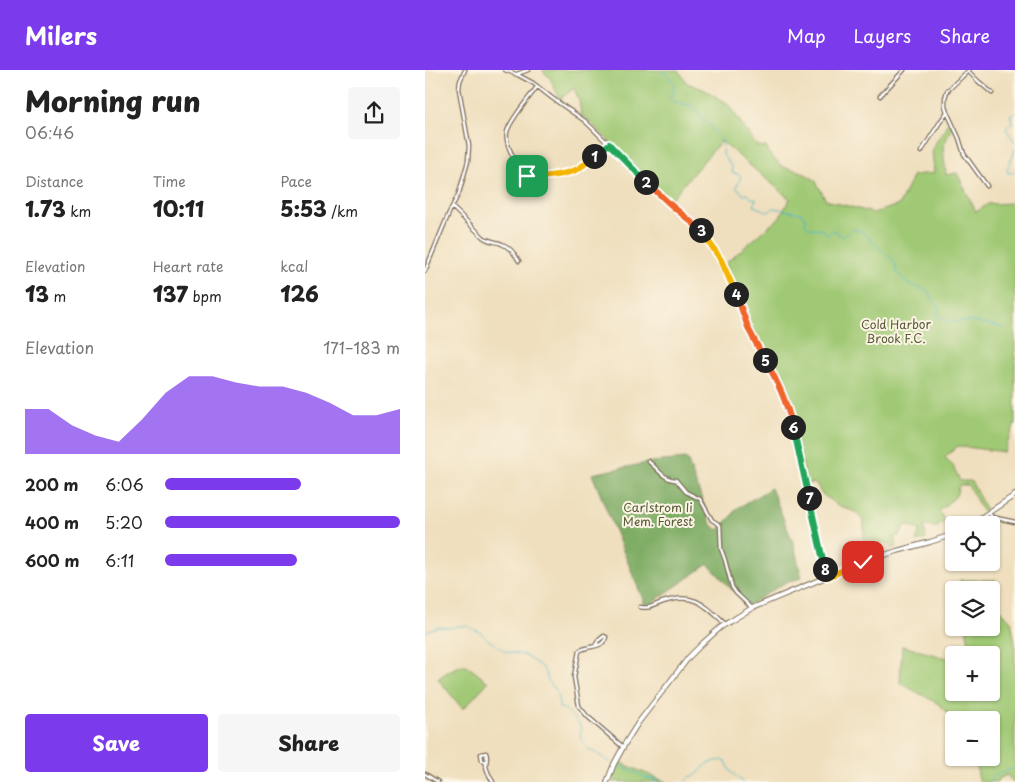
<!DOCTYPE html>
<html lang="en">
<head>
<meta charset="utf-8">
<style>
	body { margin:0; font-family:"Playpen Sans",sans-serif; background:#f6f6f6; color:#222; height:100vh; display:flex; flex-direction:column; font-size:19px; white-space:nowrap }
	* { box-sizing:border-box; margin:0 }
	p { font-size:16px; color:#767676 }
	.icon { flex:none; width:28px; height:28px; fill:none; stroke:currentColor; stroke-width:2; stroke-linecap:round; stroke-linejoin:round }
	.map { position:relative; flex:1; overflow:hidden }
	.side { display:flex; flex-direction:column; background:#fff; width:425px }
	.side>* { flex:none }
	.fabs { position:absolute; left:520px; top:446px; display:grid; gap:10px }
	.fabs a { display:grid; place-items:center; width:55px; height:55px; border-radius:5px; background:#fff; box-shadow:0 1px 4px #0004; font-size:25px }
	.pin { position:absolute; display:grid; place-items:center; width:42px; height:42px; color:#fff; margin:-21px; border-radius:10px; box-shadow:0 2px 8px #0006 }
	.km { position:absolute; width:25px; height:25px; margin:-12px; border-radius:50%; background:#222; color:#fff; font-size:14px; line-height:25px; text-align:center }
	.round { display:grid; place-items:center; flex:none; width:52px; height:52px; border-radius:5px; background:#f6f6f6 }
	.head { display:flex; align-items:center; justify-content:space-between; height:85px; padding:0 25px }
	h1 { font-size:28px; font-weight:800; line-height:38px }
	.figures { display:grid; grid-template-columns:repeat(3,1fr); gap:8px; height:85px; padding:5px 25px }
	.figures div { display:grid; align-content:center }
	.figures b { font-size:21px; font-weight:800 }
	.figures small { font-size:14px; font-weight:400 }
	.figures p { font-size:14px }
	.chart { height:140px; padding:10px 25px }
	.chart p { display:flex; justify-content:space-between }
	.chart svg { width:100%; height:90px; margin-top:5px; fill:#7c3aed; opacity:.7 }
	.button { display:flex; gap:10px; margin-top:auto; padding:10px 25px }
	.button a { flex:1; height:58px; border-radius:5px; background:#7c3aed; color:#fff; font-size:20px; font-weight:800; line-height:58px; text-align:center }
	.button a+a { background:#f6f6f6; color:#222 }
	ul { padding:0 25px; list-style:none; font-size:16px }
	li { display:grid; grid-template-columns:80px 60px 1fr; align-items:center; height:38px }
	li i { height:12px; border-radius:6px; background:#7c3aed }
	header { display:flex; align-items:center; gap:30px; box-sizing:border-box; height:70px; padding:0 25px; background:#7c3aed; color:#fff }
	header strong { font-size:24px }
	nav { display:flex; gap:28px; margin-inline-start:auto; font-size:18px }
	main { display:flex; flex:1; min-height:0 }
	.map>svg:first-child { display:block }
</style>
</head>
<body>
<header>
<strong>Milers</strong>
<nav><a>Map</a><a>Layers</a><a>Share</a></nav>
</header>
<main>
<section class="side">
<div class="head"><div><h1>Morning run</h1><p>06:46</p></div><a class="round"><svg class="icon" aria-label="share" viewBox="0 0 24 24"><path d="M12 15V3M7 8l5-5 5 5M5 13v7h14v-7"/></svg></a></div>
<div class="figures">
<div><p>Distance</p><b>1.73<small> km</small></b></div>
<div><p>Time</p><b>10:11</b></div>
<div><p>Pace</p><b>5:53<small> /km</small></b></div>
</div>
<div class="figures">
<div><p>Elevation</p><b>13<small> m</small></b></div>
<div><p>Heart rate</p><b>137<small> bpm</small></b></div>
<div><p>kcal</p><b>126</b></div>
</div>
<div class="chart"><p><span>Elevation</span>171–183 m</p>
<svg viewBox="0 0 160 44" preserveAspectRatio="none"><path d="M0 44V22L10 22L20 30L30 35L40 38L50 27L60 14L70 6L80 6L90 9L100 11L110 11L120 14L130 19L140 25L150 25L160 22V44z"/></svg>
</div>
<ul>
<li><b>200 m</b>6:06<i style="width:58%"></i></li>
<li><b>400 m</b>5:20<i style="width:100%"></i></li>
<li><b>600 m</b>6:11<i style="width:56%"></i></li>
</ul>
<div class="button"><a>Save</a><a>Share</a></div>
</section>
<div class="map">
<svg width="590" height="712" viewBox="0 0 590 712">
	<rect width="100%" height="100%" fill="#fcf5e5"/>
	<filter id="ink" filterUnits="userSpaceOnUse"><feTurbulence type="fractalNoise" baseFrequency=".02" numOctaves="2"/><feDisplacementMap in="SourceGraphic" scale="10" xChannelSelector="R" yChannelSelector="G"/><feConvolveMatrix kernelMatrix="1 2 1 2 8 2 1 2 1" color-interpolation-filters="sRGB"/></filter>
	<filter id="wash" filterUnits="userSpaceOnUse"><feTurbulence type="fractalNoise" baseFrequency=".0096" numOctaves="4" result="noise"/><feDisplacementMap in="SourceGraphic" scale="20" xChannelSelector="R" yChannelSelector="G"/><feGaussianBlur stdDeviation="1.12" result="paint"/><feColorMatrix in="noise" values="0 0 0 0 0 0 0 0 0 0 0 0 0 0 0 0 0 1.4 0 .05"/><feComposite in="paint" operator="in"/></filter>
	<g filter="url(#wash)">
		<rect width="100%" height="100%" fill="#efdfbe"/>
		<!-- green -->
		<path fill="#a0c975" stroke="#6e7a4a" d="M117 0H253L262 13 278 19 302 33 332 76 341 77 346 86 358 97 377 102 390 110 401 130 448 143 474 135 488 105 509 103 507 79 524 51 527 57 518 77 521 105 532 103 551 142 563 134 590 133V354L579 382 533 376 520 387 528 396 535 411H546L561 440 558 442 543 415H534L531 426 514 441 520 451 512 457 499 456 501 469 491 472 495 460 480 455 475 465 469 467 472 477 466 479 465 473 457 472 451 474 439 472V452L432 443 410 434 395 422 393 416 388 413 382 414 364 336 355 312 361 310 356 301 348 302 329 266 301 193 354 148 365 129 296 71 244 131 166 53 156 45 154 30 149 18 135 29 125 8Z
			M535 510H571V533L574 539 586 551 590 572V712H588L582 705 573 709 572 712H555L553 705 550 688H566V650H529L514 634 475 613 477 576 529 590V622H566V585H537L545 577 541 558H566V520H536Z
			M36 595H41L63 612 39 638H37L13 609C19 603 28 599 36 595Z
			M194 692 241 712H187Z"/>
		<!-- forest -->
		<path fill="#80ad66" stroke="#5e6c42" d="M262 389 286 454 293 460 307 446 311 439 346 418 369 475 377 508 361 512 322 536 283 494 221 537 167 404 227 392Z"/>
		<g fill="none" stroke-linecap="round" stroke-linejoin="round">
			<!-- stream -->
			<path stroke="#49b5c6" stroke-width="1" d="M238 0 237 2 243 4 245 9 250 14 245 28C248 33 251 32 256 33 260 34 261 35 266 34L268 40H272L277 50 281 51 294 67 297 74 298 85 307 97V103L313 104 316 107 311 118 315 120 318 125 322 124 326 128 331 129 329 136 344 142 348 138 376 143 381 149 380 153 384 158 396 159 403 165 408 160 418 167 428 159 436 161 441 165 461 185H464L471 195V201L481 213 503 221 514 239 512 246 525 252 544 251 580 258
				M590 43 585 45 588 53 584 54 581 59 590 72
				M590 79 588 86 582 99 583 103 590 102
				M0 561 13 557 27 558 32 556H41L55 562 62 569 81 582 99 585 118 598 124 612 131 621 134 633V638L140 639 153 652 156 658 155 666 162 679 171 683 185 692
				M193 695 208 701 221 708 230 709
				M575 703 590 698
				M228 712 230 709 236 712
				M260 712 265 707 273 704C281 693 287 691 300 690L307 703 318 712
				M565 712 566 709 573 704"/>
		</g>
	</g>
	<g filter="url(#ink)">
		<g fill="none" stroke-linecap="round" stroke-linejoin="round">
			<!-- minor casing -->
			<g stroke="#7a6956" stroke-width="5">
				<path id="minor" d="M80 0 93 5 108 13 127 28 160 51 246 135 275 158 298 194 324 260 332 276 353 313 362 333 402 507
					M544 0 522 21 520 28V36L522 42 534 68 539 84 562 116
					M543 1 553 11 567 23
					M92 4 103 0
					M112 17C104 28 85 50 82 62 80 72 86 82 90 91 93 96 96 103 102 106 112 111 144 104 154 98 165 91 174 82 184 74
					M455 26 479 0
					M496 82 515 52 522 42
					M27 137 58 167C64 172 71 171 77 174 85 177 90 184 94 191
					M0 201 24 143 34 123 43 91 44 76 34 19 35 11 40 0
					M223 391C232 398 239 410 251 410L261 422 275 429 287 450 295 455 296 479 300 490 307 517 311 523 327 538
					M564 443 567 447 590 452
					M215 537C225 539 228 535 238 532 269 522 279 534 300 554
					M170 576 173 571 179 566 181 567C178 579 163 575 154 581L149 607 154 636 162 646 198 677
					M61 693 57 690 56 684 61 683C63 688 61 691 61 696 62 702 65 707 68 712
					M0 704 13 712"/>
			</g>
			<!-- major casing -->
			<g stroke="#7a6956" stroke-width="6">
				<path id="major" d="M545 455 590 425
					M182 712 189 694 201 672 213 653 264 587 278 573 296 557 327 538 435 493 472 481 505 472 529 464"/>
			</g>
			<!-- minor -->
			<use href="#minor" stroke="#fff" stroke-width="2.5"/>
			<!-- major -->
			<use href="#major" stroke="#fff" stroke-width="4"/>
		</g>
	</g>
	<g fill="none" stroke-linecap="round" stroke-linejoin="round" filter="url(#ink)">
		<!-- split-1 casing -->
		<g stroke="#fff" stroke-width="10">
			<path id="split-1" d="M102 106C113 109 143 104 153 99 159 95 164 91 169 86"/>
		</g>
		<!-- split-2 casing -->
		<g stroke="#fff" stroke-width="10">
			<path id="split-2" d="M169 86 184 74 221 112"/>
		</g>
		<!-- split-3 casing -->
		<g stroke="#fff" stroke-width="10">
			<path id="split-3" d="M221 112 246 135 276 160"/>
		</g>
		<!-- split-4 casing -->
		<g stroke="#fff" stroke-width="10">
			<path id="split-4" d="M276 160 296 190 311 224"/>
		</g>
		<!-- split-5 casing -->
		<g stroke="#fff" stroke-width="10">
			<path id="split-5" d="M311 224 324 260 340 290"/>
		</g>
		<!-- split-6 casing -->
		<g stroke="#fff" stroke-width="10">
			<path id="split-6" d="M340 290C354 313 361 332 368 357"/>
		</g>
		<!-- split-7 casing -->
		<g stroke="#fff" stroke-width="10">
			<path id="split-7" d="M368 357 384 428"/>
		</g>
		<!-- split-8 casing -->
		<g stroke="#fff" stroke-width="10">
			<path id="split-8" d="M384 428 400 499"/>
		</g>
		<!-- split-9 casing -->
		<g stroke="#fff" stroke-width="10">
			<path id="split-9" d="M400 499 402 507 438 492"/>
		</g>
		<!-- split-1 -->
		<use href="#split-1" stroke="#f5b400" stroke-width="6"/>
		<!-- split-2 -->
		<use href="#split-2" stroke="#22a559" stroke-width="6"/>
		<!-- split-3 -->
		<use href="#split-3" stroke="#f0652b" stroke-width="6"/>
		<!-- split-4 -->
		<use href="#split-4" stroke="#f5b400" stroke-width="6"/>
		<!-- split-5 -->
		<use href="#split-5" stroke="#f0652b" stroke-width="6"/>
		<!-- split-6 -->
		<use href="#split-6" stroke="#f0652b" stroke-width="6"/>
		<!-- split-7 -->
		<use href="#split-7" stroke="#22a559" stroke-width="6"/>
		<!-- split-8 -->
		<use href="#split-8" stroke="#22a559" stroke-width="6"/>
		<!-- split-9 -->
		<use href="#split-9" stroke="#f5b400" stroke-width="6"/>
	</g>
	<g text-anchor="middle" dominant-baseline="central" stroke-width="4" stroke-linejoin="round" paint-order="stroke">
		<!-- park labels -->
		<g font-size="12" fill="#595a38" stroke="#fcf5e5">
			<text x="471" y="254">Cold Harbor<tspan x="471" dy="14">Brook F.C.</tspan></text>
			<text x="233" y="437">Carlstrom Ii<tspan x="233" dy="14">Mem. Forest</tspan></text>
		</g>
	</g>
</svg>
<div class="fabs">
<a><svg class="icon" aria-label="locate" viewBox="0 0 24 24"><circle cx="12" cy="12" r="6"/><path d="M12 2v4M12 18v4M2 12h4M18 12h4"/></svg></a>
<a><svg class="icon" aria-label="layers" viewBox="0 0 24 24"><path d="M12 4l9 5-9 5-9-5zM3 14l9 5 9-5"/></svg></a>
<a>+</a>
<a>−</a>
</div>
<div class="pin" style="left:102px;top:106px;background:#1e9e55"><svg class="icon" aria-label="arrive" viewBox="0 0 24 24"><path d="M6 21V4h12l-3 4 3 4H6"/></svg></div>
<div class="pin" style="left:438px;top:492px;background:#d93025"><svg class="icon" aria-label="check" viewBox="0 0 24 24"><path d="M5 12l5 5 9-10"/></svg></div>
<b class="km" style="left:169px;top:86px">1</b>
<b class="km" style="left:221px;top:112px">2</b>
<b class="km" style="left:276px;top:160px">3</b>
<b class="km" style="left:311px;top:224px">4</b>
<b class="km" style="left:340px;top:290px">5</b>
<b class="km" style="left:368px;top:357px">6</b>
<b class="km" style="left:384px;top:428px">7</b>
<b class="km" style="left:400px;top:499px">8</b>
</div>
</main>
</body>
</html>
